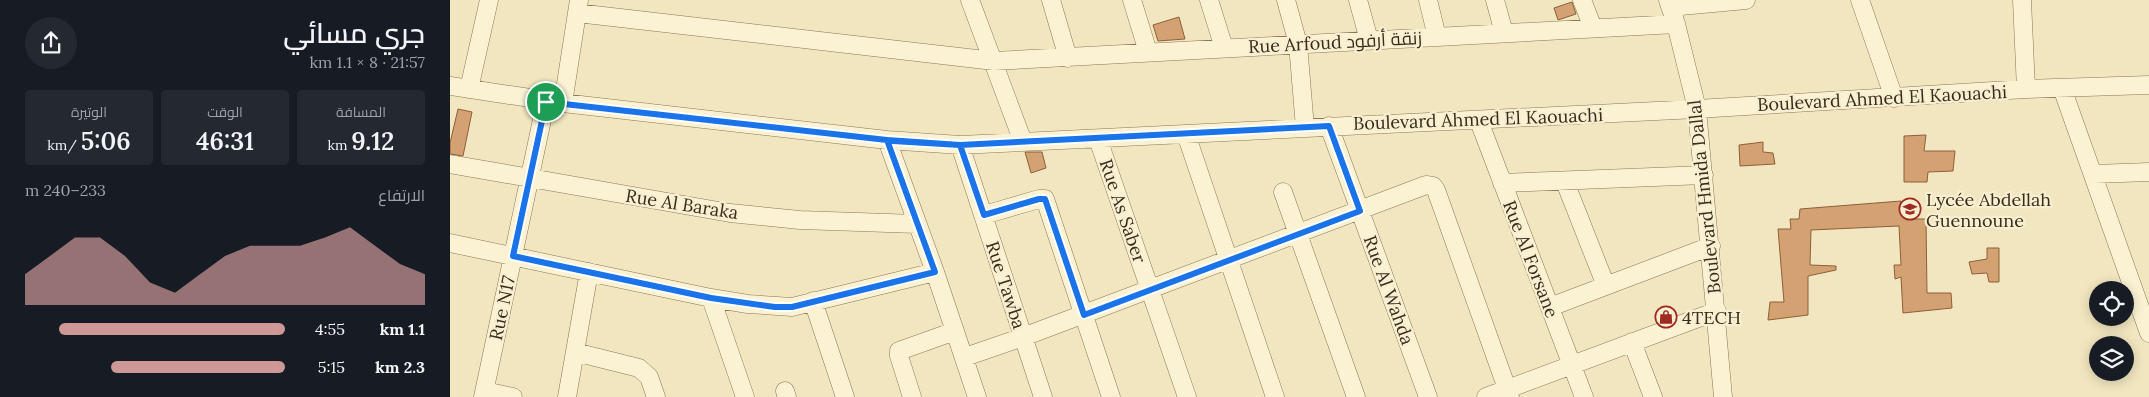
<!DOCTYPE html>
<html lang="ar">
<head>
<meta charset="utf-8">
<style>
	body { margin:0; font-family:Lora,Cairo,serif; background:#242831; color:#f1f3f6; direction:rtl; height:100vh; display:flex; flex-direction:column; font-size:19px; white-space:nowrap }
	* { box-sizing:border-box; margin:0 }
	p { font-size:16px; color:#9ea1a6 }
	.icon { flex:none; width:28px; height:28px; fill:none; stroke:currentColor; stroke-width:2; stroke-linecap:round; stroke-linejoin:round }
	.map { position:relative; flex:1; overflow:hidden; direction:ltr }
	.details { display:flex; flex-direction:column; background:#171b24; width:450px }
	.details>* { flex:none }
	.tools { position:absolute; left:1639px; top:281px; display:grid; gap:10px }
	.tools a { display:grid; place-items:center; width:45px; height:45px; border-radius:50%; background:#171b24; box-shadow:0 2px 12px #0003; font-size:25px }
	.pin { position:absolute; display:grid; place-items:center; width:42px; height:42px; color:#fff; margin:-21px; border:2px solid #fff; border-radius:50%; box-shadow:0 1px 5px #0007 }
	.round { display:grid; place-items:center; flex:none; width:52px; height:52px; border-radius:26px; background:#242831 }
	.summary { display:flex; align-items:center; justify-content:space-between; height:85px; padding:0 25px }
	h1 { font-size:28px; font-weight:600; line-height:38px }
	.figures { display:grid; grid-template-columns:repeat(3,1fr); gap:8px; height:85px; padding:5px 25px }
	.figures div { display:grid; align-content:center; border-radius:5px; background:#242831; text-align:center }
	.figures b { font-size:25px; font-weight:600 }
	.figures small { font-size:14px; font-weight:400 }
	.figures p { font-size:14px }
	.chart { height:140px; padding:10px 25px }
	.chart p { display:flex; justify-content:space-between }
	.chart svg { width:100%; height:90px; margin-top:5px; fill:#cd9896; opacity:.7 }
	ul { padding:0 25px; list-style:none; font-size:16px }
	li { display:grid; grid-template-columns:80px 60px 1fr; align-items:center; height:38px }
	li i { height:12px; border-radius:6px; background:#cd9896 }
	main { display:flex; flex:1; min-height:0 }
	.map>svg:first-child { display:block }
</style>
</head>
<body>
<main>
<div class="map">
<svg width="1699" height="397" viewBox="0 0 1699 397">
	<rect width="100%" height="100%" fill="#f1e6bf"/>
	<!-- building -->
	<path fill="#d3a172" stroke="#8d603a" d="M1122 2 1126 14 1108 20 1104 8Z
		M729 17 735 39 708 41 703 25Z
		M8 109 22 112 13 156 0 154V143Z
		M1476 135 1474 151H1505L1503 171 1478 172 1477 182H1454V136Z
		M1313 142V152L1323 153 1325 164 1290 166 1289 145Z
		M575 152H592L596 168 581 173Z
		M1451 201 1452 213 1464 210 1462 219H1476L1477 293H1501L1502 308 1453 313 1451 277 1445 279 1444 265H1451L1449 226 1361 230 1360 265 1386 266V270L1358 276V315L1318 320 1320 302H1334L1328 229H1341L1340 219H1349L1350 209Z
		M1537 248H1549V282H1539L1537 273 1522 274 1519 262 1537 259Z"/>
	<g fill="none" stroke-linecap="round" stroke-linejoin="round">
		<!-- minor casing -->
		<g stroke="#8c7656" stroke-width="19">
			<path id="minor" d="M520 0 573 142
				M601 0 618 58
				M682 0 698 52
				M759 0 774 48
				M836 0 848 44 855 128
				M908 0 919 40
				M978 0 987 37
				M1045 0 1054 33
				M1132 0 1143 28
				M1218 0 1226 24 1247 109 1273 397
				M1410 0 1444 98
				M1572 0 1576 89
				M1220 7 1296 0
				M127 13 544 61 1226 24
				M0 86 113 103 437 140 510 145 1247 109 1576 89 1699 85
				M1612 88 1699 333
				M19 89 39 0
				M113 103 129 0
				M1029 121 1134 397
				M879 126 978 397
				M736 134 825 397
				M648 139 737 397
				M437 140 485 272 527 397
				M510 145 593 397
				M0 164 280 213 350 220 467 224
				M1644 174 1699 172
				M1115 182 1156 286
				M1052 183 1254 175
				M833 192 906 397
				M534 215 589 199H595L661 397
				M0 243 261 298 298 304 342 307 485 272
				M261 298 295 397
				M363 301 395 397
				M1100 307 1261 246
				M1182 342 1203 397
				M125 352 189 368 199 377 206 397
				M515 357 573 337 976 185 983 186 986 190 1060 397
				M35 391 63 397
				M335 391 337 397
				M33 397 96 101
				M117 397 139 272
				M462 397 449 356V351L505 331
				M1036 397 1267 311"/>
		</g>
		<!-- minor -->
		<use href="#minor" stroke="#fbf2d3" stroke-width="18"/>
	</g>
	<g fill="none" stroke-linecap="round" stroke-linejoin="round">
		<!-- route casing -->
		<g stroke="#fff" stroke-width="10">
			<path id="route" d="M96 102 63 256 261 298 325 307H342L485 272 437 140 510 145 879 126 910 211 634 315 595 199H589L534 215 510 145 443 141 437 140 96 102"/>
		</g>
		<!-- route -->
		<use href="#route" stroke="#1a73e8" stroke-width="6"/>
	</g>
	<!-- icons -->
	<defs>
		<g id="school-ring" transform="scale(1.125)"><circle r="9.5" fill="#f8efd0" stroke="#a02921" stroke-width="1.5"/><path d="M0-5L7-2L0 1L-7-2ZM-4 1L0 2.5L4 1V4Q0 6-4 4Z" fill="#a02921"/></g>
		<g id="shop-ring" transform="scale(1.125)"><circle r="9.5" fill="#f8efd0" stroke="#a02921" stroke-width="1.5"/><path d="M-5-2.5h2.3a2.7 3.5 0 0 1 5.4 0H5L5.5 6h-11ZM-1.5-2.5h3a1.5 2.3 0 0 0-3 0Z" fill="#a02921"/></g>
	</defs>
	<g fill-rule="evenodd">
		<use href="#school-ring" x="1460" y="209"/>
		<use href="#shop-ring" x="1216" y="317"/>
	</g>
	<g text-anchor="middle" dominant-baseline="central" stroke-width="4.5" stroke-linejoin="round" paint-order="stroke">
		<!-- street labels -->
		<g font-size="18" fill="#3a2c1c" stroke="#f8efd0">
			<text transform="translate(885 42) rotate(-3)">Rue Arfoud زنقة أرفود</text>
			<text transform="translate(1432 98) rotate(-3)">Boulevard Ahmed El Kaouachi</text>
			<text transform="translate(1028 119) rotate(-2)">Boulevard Ahmed El Kaouachi</text>
			<text transform="translate(1254 197) rotate(-96)">Boulevard Hmida Dallal</text>
			<text transform="translate(232 204) rotate(9)">Rue Al Baraka</text>
			<text transform="translate(673 211) rotate(71)">Rue As Saber</text>
			<text transform="translate(1081 259) rotate(69)">Rue Al Forsane</text>
			<text transform="translate(556 285) rotate(72)">Rue Tawba</text>
			<text transform="translate(939 290) rotate(70)">Rue Al Wahda</text>
			<text transform="translate(52 308) rotate(-78)">Rue N17</text>
		</g>
		<!-- poi labels -->
		<g font-size="18" fill="#3a2c1c" stroke="#f8efd0" text-anchor="start">
			<text x="1476" y="199">Lycée Abdellah<tspan x="1476" dy="21">Guennoune</tspan></text>
			<text x="1232" y="317">4TECH</text>
		</g>
	</g>
</svg>
<div class="tools">
<a><svg class="icon" aria-label="locate" viewBox="0 0 24 24"><circle cx="12" cy="12" r="6"/><path d="M12 2v4M12 18v4M2 12h4M18 12h4"/></svg></a>
<a><svg class="icon" aria-label="layers" viewBox="0 0 24 24"><path d="M12 4l9 5-9 5-9-5zM3 14l9 5 9-5"/></svg></a>
</div>
<div class="pin" style="left:96px;top:102px;background:#1e9e55"><svg class="icon" aria-label="arrive" viewBox="0 0 24 24"><path d="M6 21V4h12l-3 4 3 4H6"/></svg></div>
</div>
<section class="details">
<div class="summary"><div><h1>جري مسائي</h1><p>21:57 · 8 × 1.1 km</p></div><a class="round"><svg class="icon" aria-label="share" viewBox="0 0 24 24"><path d="M12 15V3M7 8l5-5 5 5M5 13v7h14v-7"/></svg></a></div>
<div class="figures">
<div><p>المسافة</p><b>9.12<small> km</small></b></div>
<div><p>الوقت</p><b>46:31</b></div>
<div><p>الوتيرة</p><b>5:06<small> /km</small></b></div>
</div>
<div class="chart"><p><span>الارتفاع</span>233–240 m</p>
<svg viewBox="0 0 160 44" preserveAspectRatio="none"><path d="M0 44V29L10 20L20 11L30 11L40 20L50 33L60 38L70 29L80 20L90 15L100 15L110 15L120 11L130 6L140 15L150 24L160 29V44z"/></svg>
</div>
<ul>
<li><b>1.1 km</b>4:55<i style="width:87%"></i></li>
<li><b>2.3 km</b>5:15<i style="width:67%"></i></li>
</ul>
</section>
</main>
</body>
</html>
